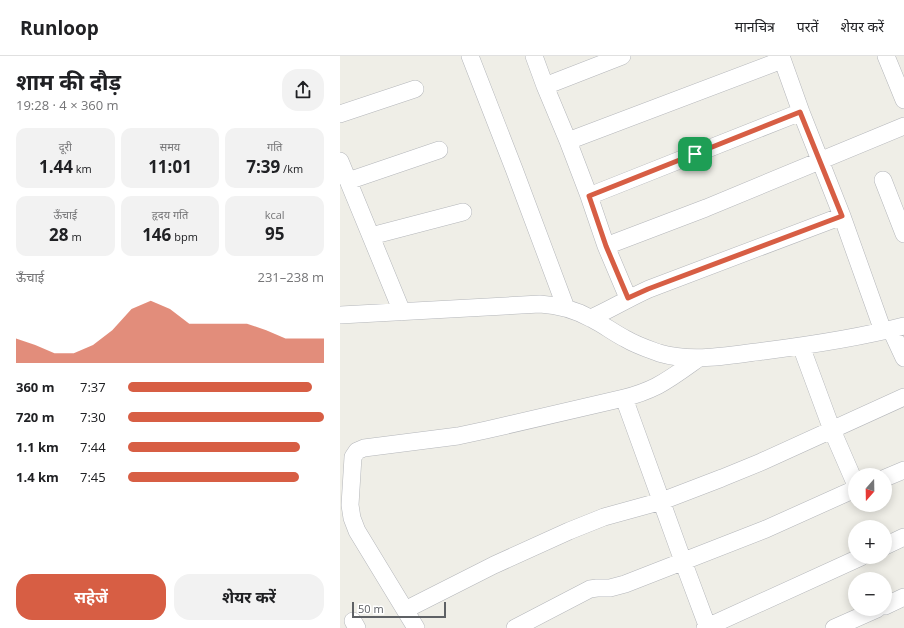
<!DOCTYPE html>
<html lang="hi">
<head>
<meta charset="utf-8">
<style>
	body { margin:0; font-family:"Open Sans","Noto Sans Devanagari",sans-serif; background:#f2f2f2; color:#202124; height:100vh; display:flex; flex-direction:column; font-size:15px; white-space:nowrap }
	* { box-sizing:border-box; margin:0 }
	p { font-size:13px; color:#757577 }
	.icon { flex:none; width:22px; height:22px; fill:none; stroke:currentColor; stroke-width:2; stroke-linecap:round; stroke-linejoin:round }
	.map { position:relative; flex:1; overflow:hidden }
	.sheet { display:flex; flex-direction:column; background:#fff; width:340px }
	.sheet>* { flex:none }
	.needle { width:26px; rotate:200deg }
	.tools { position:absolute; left:508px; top:412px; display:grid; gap:8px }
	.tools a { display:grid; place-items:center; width:44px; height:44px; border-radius:50%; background:#fff; box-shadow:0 2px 10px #0003; font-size:20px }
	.scale { position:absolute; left:12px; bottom:10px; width:94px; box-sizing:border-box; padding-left:4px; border:2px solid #5e6165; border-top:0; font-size:11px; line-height:14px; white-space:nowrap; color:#5e6165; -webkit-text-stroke:3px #fff; paint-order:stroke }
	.pin { position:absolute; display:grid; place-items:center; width:34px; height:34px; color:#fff; margin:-17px; border-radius:8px; box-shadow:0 2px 6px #0006 }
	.round { display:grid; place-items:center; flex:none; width:42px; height:42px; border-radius:16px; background:#f2f2f2 }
	.head { display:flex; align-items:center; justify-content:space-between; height:68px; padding:0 16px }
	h1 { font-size:22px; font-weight:700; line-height:30px }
	.figures { display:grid; grid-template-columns:repeat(3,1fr); gap:6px; height:68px; padding:4px 16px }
	.figures div { display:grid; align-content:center; border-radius:10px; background:#f2f2f2; text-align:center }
	.figures b { font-size:17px; font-weight:700 }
	.figures small { font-size:11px; font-weight:400 }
	.figures p { font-size:11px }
	.chart { height:112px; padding:8px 16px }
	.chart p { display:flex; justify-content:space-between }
	.chart svg { width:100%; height:72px; margin-top:4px; fill:#d75e44; opacity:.7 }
	.button { display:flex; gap:8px; margin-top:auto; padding:8px 16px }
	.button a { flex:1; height:46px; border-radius:16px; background:#d75e44; color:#fff; font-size:16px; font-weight:700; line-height:46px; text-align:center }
	.button a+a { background:#f2f2f2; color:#202124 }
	ul { padding:0 16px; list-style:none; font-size:13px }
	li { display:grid; grid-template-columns:64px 48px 1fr; align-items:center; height:30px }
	li i { height:10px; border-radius:5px; background:#d75e44 }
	header { display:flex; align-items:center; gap:24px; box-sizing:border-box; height:56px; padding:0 20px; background:#fff; border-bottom:1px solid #e0e0e0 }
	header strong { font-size:19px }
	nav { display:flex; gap:22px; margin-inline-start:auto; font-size:14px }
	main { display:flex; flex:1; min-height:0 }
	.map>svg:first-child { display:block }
</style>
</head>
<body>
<header>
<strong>Runloop</strong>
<nav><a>मानचित्र</a><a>परतें</a><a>शेयर करें</a></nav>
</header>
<main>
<section class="sheet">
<div class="head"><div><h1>शाम की दौड़</h1><p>19:28 · 4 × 360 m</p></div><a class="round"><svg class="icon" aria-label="share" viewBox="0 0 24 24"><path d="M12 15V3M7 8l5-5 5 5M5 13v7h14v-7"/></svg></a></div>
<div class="figures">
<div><p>दूरी</p><b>1.44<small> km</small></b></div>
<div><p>समय</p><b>11:01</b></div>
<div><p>गति</p><b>7:39<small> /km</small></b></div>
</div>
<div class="figures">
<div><p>ऊँचाई</p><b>28<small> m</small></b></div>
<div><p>हृदय गति</p><b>146<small> bpm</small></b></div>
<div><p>kcal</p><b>95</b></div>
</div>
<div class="chart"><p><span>ऊँचाई</span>231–238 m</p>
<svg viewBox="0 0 160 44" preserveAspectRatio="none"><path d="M0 44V29L10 33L20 38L30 38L40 33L50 24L60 11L70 6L80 11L90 20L100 20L110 20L120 20L130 24L140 29L150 29L160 29V44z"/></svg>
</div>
<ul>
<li><b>360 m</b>7:37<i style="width:94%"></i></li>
<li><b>720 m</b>7:30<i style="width:100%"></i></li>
<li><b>1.1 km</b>7:44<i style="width:88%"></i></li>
<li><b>1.4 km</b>7:45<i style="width:87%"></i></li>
</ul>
<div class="button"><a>सहेजें</a><a>शेयर करें</a></div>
</section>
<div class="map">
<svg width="564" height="572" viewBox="0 0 564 572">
	<rect width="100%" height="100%" fill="#efeee7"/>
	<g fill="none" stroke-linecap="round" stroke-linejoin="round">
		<!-- minor casing -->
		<g stroke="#b4b6ba" stroke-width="18">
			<path id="minor" d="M130 0 174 113 226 252
				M194 0 205 30 228 85 249 140 266 190 288 242
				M441 0 461 56 502 160 543 275
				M546 0 564 44
				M205 30 282 0
				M0 58 75 33
				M228 85 442 4
				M0 105 62 256
				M543 124 564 178
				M8 125 99 94
				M249 140 461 56
				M31 180 123 156
				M266 190 366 152 564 70
				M0 259 200 248C218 249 236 254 252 263 264 269 274 277 286 283 296 289 308 293 319 297 353 307 390 299 424 295 471 289 518 282 564 270
				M251 262C271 253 289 242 309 233L502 160
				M551 274 564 302
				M461 290 492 374 515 427
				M284 342 343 505 368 572
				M545 422 564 414
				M545 490 564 481
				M545 550 564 541
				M65 554 154 509 229 475 264 461 322 445 382 422 421 406 564 341
				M13 565 17 572
				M76 572 17 475 12 462 10 449 13 401 17 395 24 392 118 380 146 374 284 342C296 339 307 335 317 330 332 322 345 312 359 302
				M175 572 250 533 257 532H270L285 528 426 473 515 433
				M365 572 521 501
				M494 572 537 553"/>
		</g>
		<!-- minor -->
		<use href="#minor" stroke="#fff" stroke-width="17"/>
	</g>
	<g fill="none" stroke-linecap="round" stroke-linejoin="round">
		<!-- route casing -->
		<g stroke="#fff" stroke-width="8">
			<path id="route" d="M460 56 502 160 308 233 288 242 266 190 249 140Z"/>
		</g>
		<!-- route -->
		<use href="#route" stroke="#d75e44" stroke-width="5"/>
	</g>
</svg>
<div class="tools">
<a><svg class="needle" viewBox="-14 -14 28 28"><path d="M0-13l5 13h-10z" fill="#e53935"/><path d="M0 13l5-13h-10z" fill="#757577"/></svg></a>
<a>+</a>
<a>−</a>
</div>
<div class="scale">50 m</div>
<div class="pin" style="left:355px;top:98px;background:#1e9e55"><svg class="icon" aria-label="arrive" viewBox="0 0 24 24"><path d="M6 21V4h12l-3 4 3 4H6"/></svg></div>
</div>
</main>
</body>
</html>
